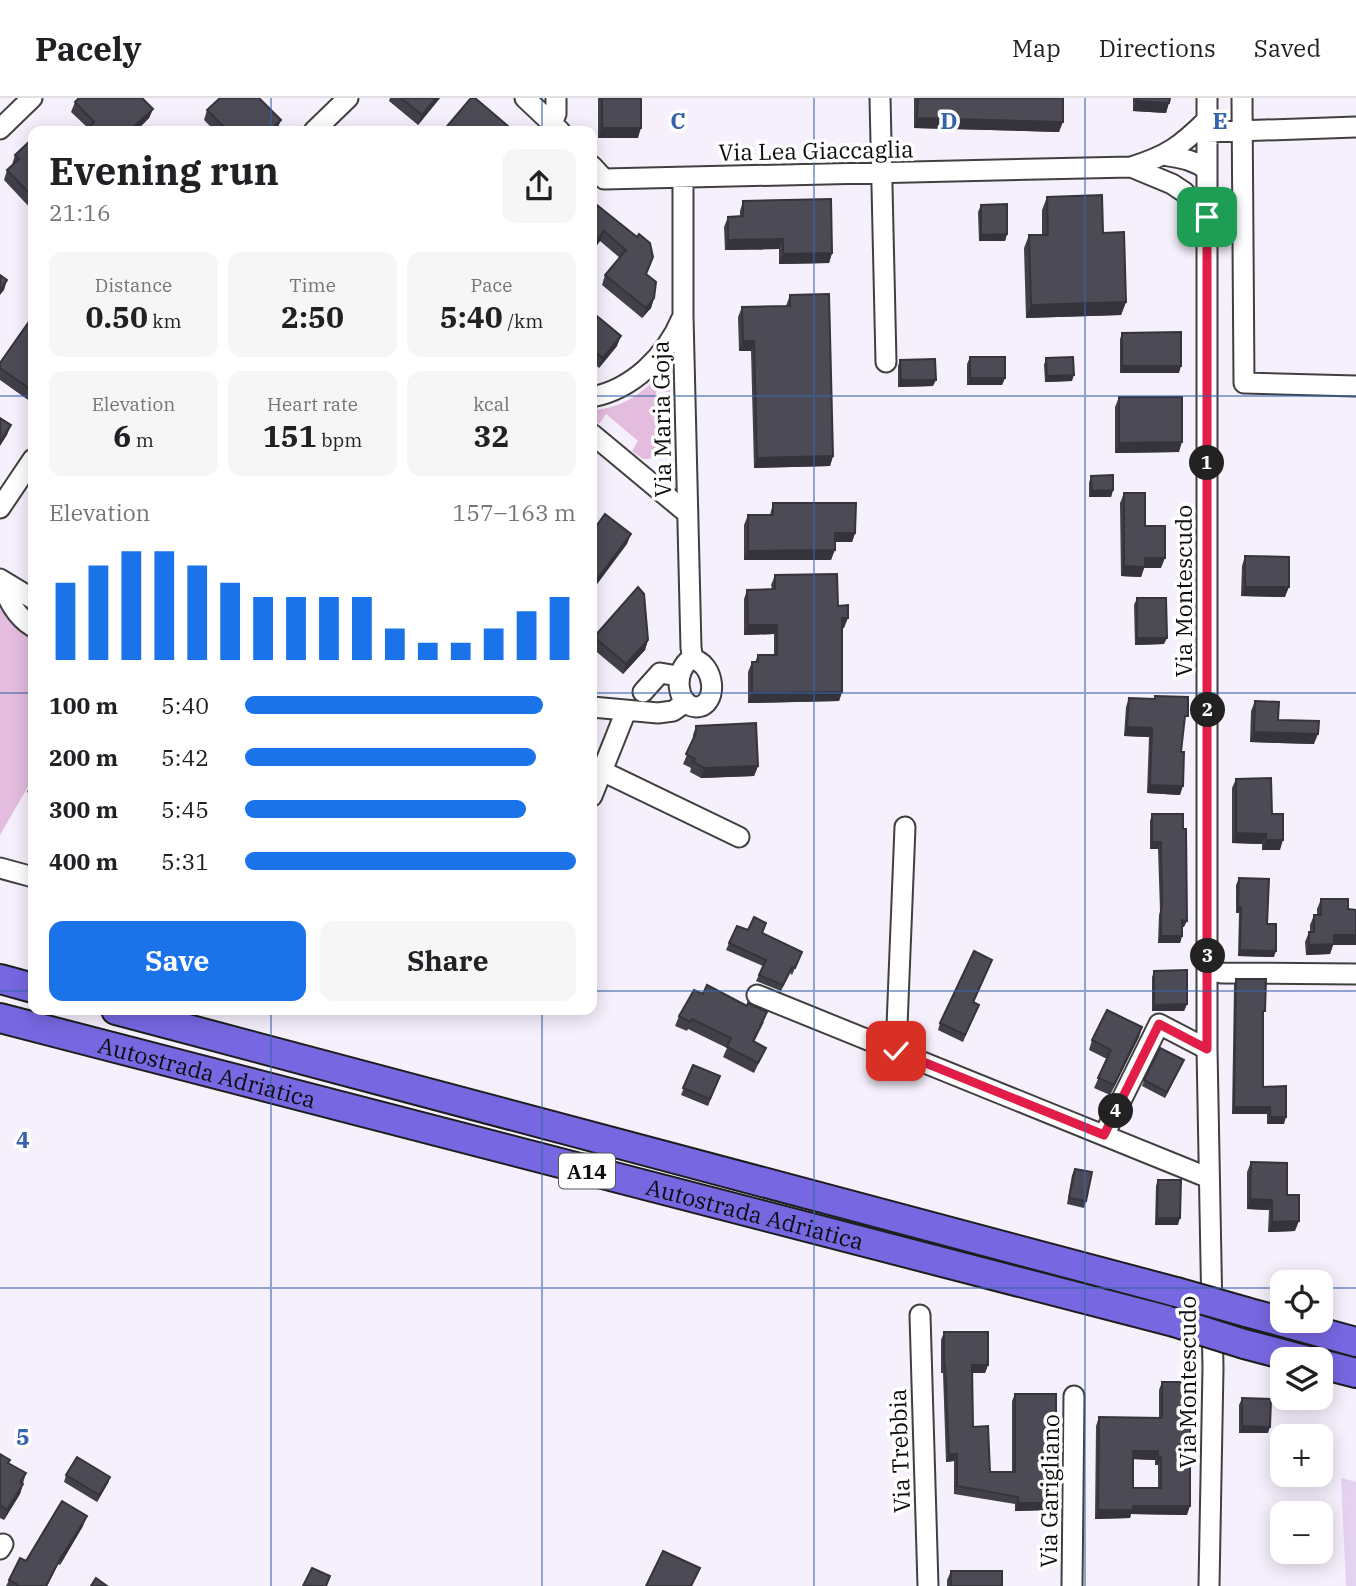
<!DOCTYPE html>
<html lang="en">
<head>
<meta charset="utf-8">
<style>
	body { margin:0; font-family:"IBM Plex Serif",serif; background:#f6f6f6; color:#202124; height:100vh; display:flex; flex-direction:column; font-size:26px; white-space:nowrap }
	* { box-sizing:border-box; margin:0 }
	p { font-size:23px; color:#757577 }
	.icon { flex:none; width:38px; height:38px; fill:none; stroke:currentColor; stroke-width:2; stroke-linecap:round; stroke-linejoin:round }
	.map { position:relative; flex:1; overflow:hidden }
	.details { position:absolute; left:28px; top:28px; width:569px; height:889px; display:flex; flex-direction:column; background:#fff; border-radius:14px; box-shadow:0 4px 18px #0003 }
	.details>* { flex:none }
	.buttons { position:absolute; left:1270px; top:1172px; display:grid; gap:14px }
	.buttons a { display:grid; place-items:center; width:63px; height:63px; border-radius:14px; background:#fff; box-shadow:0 4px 18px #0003; font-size:35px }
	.pin { position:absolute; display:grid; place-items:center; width:60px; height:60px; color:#fff; margin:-30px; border-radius:14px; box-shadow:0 4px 10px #0006 }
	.km { position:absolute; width:35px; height:35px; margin:-18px; border-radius:50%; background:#222; color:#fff; font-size:19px; line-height:35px; text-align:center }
	.round { display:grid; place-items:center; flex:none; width:74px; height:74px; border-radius:14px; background:#f6f6f6 }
	.headline { display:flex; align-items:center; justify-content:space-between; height:119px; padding:0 21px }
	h1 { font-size:38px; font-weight:800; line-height:52px }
	.figures { display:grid; grid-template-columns:repeat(3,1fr); gap:10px; height:119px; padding:7px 21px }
	.figures div { display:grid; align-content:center; border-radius:14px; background:#f6f6f6; text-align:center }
	.figures b { font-size:30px; font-weight:800 }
	.figures small { font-size:19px; font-weight:400 }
	.figures p { font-size:19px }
	.chart { height:196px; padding:14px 21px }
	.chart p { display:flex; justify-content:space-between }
	.chart svg { width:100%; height:126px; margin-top:7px; stroke:#1a73e8; stroke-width:6 }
	.primary-button { display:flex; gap:14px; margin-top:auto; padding:14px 21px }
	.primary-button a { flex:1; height:80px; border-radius:14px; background:#1a73e8; color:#fff; font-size:28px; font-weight:800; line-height:80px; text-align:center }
	.primary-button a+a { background:#f6f6f6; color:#202124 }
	ul { padding:0 21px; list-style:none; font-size:23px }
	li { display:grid; grid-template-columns:112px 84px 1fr; align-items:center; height:52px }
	li i { height:18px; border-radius:9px; background:#1a73e8 }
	header { display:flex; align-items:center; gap:42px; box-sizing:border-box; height:98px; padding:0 35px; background:#fff; border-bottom:2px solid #e0e0e0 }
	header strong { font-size:33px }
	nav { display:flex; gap:38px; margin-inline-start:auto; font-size:24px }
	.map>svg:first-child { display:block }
</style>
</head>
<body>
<header>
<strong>Pacely</strong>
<nav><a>Map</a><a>Directions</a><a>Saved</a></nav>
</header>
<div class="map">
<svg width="1356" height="1488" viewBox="0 0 1356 1488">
	<rect width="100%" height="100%" fill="#f6f0fd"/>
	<!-- farmland -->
	<path fill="#e4d2f0" d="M1341 1380 1356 1384V1488H1346Z"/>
	<!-- green -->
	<path fill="#e4bdde" d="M669 267 670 294H656L658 336 671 337C668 355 659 361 643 361L632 353 638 343 606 316 599 326 592 321V312C628 310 646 291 669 267Z
		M0 505 13 526 33 538V680L0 737Z"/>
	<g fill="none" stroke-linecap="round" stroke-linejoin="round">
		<!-- minor casing -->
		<g stroke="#404040" stroke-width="23">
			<path id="minor" d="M525 0 560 33
				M880 0 886 264
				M1207 0V951L1213 1270 1209 1488
				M1242 0 1244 285 1356 288
				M552 25 556 16V0
				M0 31 32 0
				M314 33 348 0
				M1207 34 1356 29
				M1163 57C1180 60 1193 61 1207 72
				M592 68 604 81 1131 69C1167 58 1181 48 1207 22
				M1131 69 1172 86 1184 94 1207 119
				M683 80V218L691 550 693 561
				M592 299C633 291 666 258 682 220
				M592 336 687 415
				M0 410 33 361
				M0 481 33 501
				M0 482C8 501 15 518 33 529
				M691 561C716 564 719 609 696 609 676 608 673 572 691 561Z
				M643 594 660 575 678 578
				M592 609 658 615 673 613 686 604
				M602 673 739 739
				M592 698 626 613
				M0 770 33 779
				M1208 872 1222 875 1356 876
				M757 897 1209 1080
				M896 953 905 729
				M1104 1037 1159 926 1207 951
				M920 1217 928 1488
				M0 1451 3 1446
				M1072 1488 1074 1298"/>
		</g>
		<!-- highway casing -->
		<g stroke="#1e1e1e" stroke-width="32">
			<g id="highway">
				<path d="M0 881 33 890"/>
				<path d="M116 912 1176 1194"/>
				<path id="s1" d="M0 920 1174 1224"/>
				<path d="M1246 1214 1356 1244"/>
				<path d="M1244 1246 1305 1262"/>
				<path d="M1321 1266 1356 1275"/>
			</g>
		</g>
		<!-- minor -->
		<use href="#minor" stroke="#fff" stroke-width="19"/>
		<!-- highway -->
		<use href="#highway" stroke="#7768e2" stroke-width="28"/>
		<!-- highway-bridge casing -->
		<g stroke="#1e1e1e" stroke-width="32" stroke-linecap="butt">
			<path id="highway-bridge" d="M1176 1194 1246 1214
				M1174 1224 1244 1246"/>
		</g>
		<!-- highway-bridge -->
		<use href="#highway-bridge" stroke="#7768e2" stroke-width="28"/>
	</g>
	<!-- wall -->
	<path fill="#414049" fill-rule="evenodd" d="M390 0H440L418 27 389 3Z
		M598 0H641L638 40H598Z
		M914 0H1063L1059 34 914 30Z
		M1133 0H1170L1166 15 1133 13Z
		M75 4 153 11 149 20 136 33H88L89 31 71 14Z
		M207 12 281 22 276 33H215L204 22Z
		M33 40V113L4 82 7 72 12 68V67L15 57Z
		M1047 99 1103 135 1126 204 1121 217 1026 220 1024 150 1029 137H1042V112Z
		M592 103 646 176 654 200 651 210 642 220 602 187 605 177 620 160 600 143 592 154Z
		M743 103 832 155 829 165 779 166V151L725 152 724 129 728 119H740V113Z
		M981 107 1007 136 1005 143H979L978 114Z
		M790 197 833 358 830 368 754 370 751 253H739L738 219 742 209 786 208Z
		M592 214 617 248 599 270 592 263Z
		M33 218V300L31 304 0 282V265Z
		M1122 235 1179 275H1120V241Z
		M970 259 1005 280 1002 287H967V266Z
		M1046 260 1072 283 1045 284 1044 267Z
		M900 262 933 288 898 289V268Z
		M1119 299 1179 354 1115 355V309Z
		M1091 378 1113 392 1111 399H1089V385Z
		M1124 395 1145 428 1161 470H1144L1141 479 1121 478 1120 405Z
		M773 405 855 435 852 444H835L831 462H744V427L748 417H770Z
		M1245 458 1285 499 1241 498 1242 468Z
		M775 477 838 508 844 530H842V594L839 603 748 605V574L752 564H755L758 557H774V536L744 537V501L747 492 772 491 771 487Z
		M1137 500 1164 546 1135 547 1134 507Z
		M594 539 648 542 645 552 623 576 592 550V545Z
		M1155 598 1184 626 1181 654 1180 697 1147 695 1149 639 1124 638 1126 609 1129 600 1154 601Z
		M1255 603 1278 622 1314 646 1250 644 1251 613Z
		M696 628 758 668 754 678 701 680 690 674 691 670 683 666 693 643V637Z
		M33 679V698L27 694Z
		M1236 681 1272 716 1280 752H1262V746L1232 745V690Z
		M1152 716 1184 829H1182V838L1180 845H1158L1159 817 1160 813 1158 751H1150V723Z
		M1239 780 1267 826 1274 859 1238 858 1239 815H1236V787Z
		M1321 801 1333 847 1330 856 1306 857 1305 844 1309 834H1310V827L1314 817H1317V811Z
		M748 832 762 835 802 854 792 877 790 875 781 893 756 883 763 868 726 852 729 845Z
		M992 862 974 904 979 907 963 944 938 932 940 925Z
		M1154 873 1187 906 1184 913H1152V879Z
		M1236 881 1263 920V989L1284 1026H1267V1016H1232L1234 887Z
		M679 918 764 924 754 944 766 950 754 975 723 959 727 950 688 931 687 933 675 928Z
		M1142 929 1139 939 1110 997 1094 990 1107 961 1089 952 1092 942Z
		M1184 962 1165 1000 1142 988 1144 982Z
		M693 967 720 978 708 1008 681 997Z
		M1251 1064 1287 1097 1295 1133 1268 1134 1269 1112 1247 1111V1074Z
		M1075 1071 1086 1103 1084 1110 1067 1106 1072 1077Z
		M1158 1082 1178 1127H1155L1156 1088Z
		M944 1234 988 1267 985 1275H972L973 1329 990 1374H1012V1303L1015 1296 1053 1332V1367L1051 1374 1049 1412 1015 1413V1406L954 1396V1363L946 1364 943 1275H941V1242Z
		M1162 1284 1187 1417 1131 1416 1130 1420 1095 1421 1096 1328 1099 1319 1159 1320V1292ZM1133 1361 1155 1362V1367H1158V1390H1133Z
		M1242 1300 1268 1335H1239V1307Z
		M0 1356 9 1365 26 1375 20 1396 4 1422 0 1420Z
		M66 1377 110 1379 108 1385 97 1404 64 1384Z
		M83 1428 60 1467 58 1466 47 1488H6L9 1482 26 1463Z
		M951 1473 1002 1488H947V1482Z"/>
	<!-- shaded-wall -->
	<path fill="#35343c" d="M436 0H440L418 27 422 17Z
		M1136 3 1169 5 1166 15 1133 13Z
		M153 11 149 20 136 33H129Z
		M917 20 1063 24 1059 34 914 30Z
		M281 22 276 33H269Z
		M602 30H641L638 40H598Z
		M604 133 600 143 592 154V148Z
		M1007 136 1005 143H979L981 137Z
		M783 141 779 151 725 152 728 142Z
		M832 155 829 165 779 166 783 156Z
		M7 182 4 192 0 197V193Z
		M654 200 651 210 642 220 646 210Z
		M1126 204 1121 217 1026 220 1031 207Z
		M621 238 617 248 599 270 603 260Z
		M743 243H754L751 253H739Z
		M1122 268H1181L1179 275H1120Z
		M1074 277 1072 283 1045 284 1047 278Z
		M970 280H1005L1002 287H967Z
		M901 282H936L933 288 898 289Z
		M11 327 7 337 0 348V344Z
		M1182 344 1179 354 1115 355 1119 345Z
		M833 358 830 368 754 370 757 360Z
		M1113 392 1111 399H1089L1092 393Z
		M835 435H855L852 444H832Z
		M631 436 627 446 592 493V488Z
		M835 452 831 462H744L748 453Z
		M1145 460H1165L1161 470H1144L1141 479 1121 478 1124 468Z
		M1245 489H1289L1285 499 1241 498Z
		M842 520H848L844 530H839Z
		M748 527H777L774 536 744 537Z
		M1137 540H1167L1164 546 1135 547Z
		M648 542 645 552 623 576 626 566Z
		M842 594 839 603 748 605 752 595Z
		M1127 629 1152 630 1149 639 1124 638Z
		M1254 634 1318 636 1314 646 1250 644Z
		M758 668 754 678 701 680 704 670Z
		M1150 687 1183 688 1180 697 1147 695Z
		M1236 735 1266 736 1262 746 1232 745Z
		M1266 742H1283L1280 752H1262Z
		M1152 744H1161L1158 751H1150Z
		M1238 809H1241L1239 815H1236Z
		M1182 822 1187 823 1184 829H1180Z
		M1334 837H1356V847H1333L1330 856 1306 857 1309 847Z
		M1161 838H1182L1180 845H1158Z
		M1240 852 1276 853 1274 859 1238 858Z
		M1187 906 1184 913H1152L1154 907Z
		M1142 929 1139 939 1110 997 1114 987Z
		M1184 962 1181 969 1165 1000 1167 994Z
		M1234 1009H1270L1267 1016H1232Z
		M1270 1019H1286L1284 1026H1267Z
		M1250 1101 1272 1102 1269 1112 1247 1111Z
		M1157 1120H1180L1178 1127H1155Z
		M1299 1123 1295 1133 1268 1134 1272 1124Z
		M972 1267H988L985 1275H969Z
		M1242 1328 1270 1329 1268 1335H1239Z
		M1133 1353H1158L1155 1362 1130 1361Z
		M949 1356H957L954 1363 946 1364Z
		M1158 1359H1161L1158 1367H1155Z
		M110 1379 108 1385 97 1404 99 1397Z
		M23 1386 20 1396 4 1422 7 1412Z
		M1018 1405H1052L1049 1412 1015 1413Z
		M1133 1408H1190L1187 1417 1131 1416 1130 1420 1095 1421 1098 1412Z
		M87 1418 83 1428 60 1467 63 1457Z
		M62 1457 58 1466 47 1488H46Z"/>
	<!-- building -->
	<path fill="#4c4b55" stroke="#35343c" stroke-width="2" fill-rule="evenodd" d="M79 0H142L153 11 129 33H95L90 28 94 24 75 4Z
		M220 0H259L281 22 269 33H228L207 12Z
		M401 0H436L422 17Z
		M471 0H475L508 28 503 33H443Z
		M602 0H641V30H602Z
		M918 0H1063V24L917 20Z
		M1137 0H1170L1169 5 1136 3Z
		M33 40V99L7 72 19 61 15 57Z
		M1102 97 1103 135 1124 134 1126 204 1031 207 1029 137H1048L1047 99Z
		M831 101 832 155 783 156V141L728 142V119L743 118V103Z
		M592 103 637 139 639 136 650 145 653 159 646 176 656 184 654 200 646 210 605 177 626 152 604 133 592 148Z
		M1007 106V136L981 137V107Z
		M0 177 7 182 0 193Z
		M829 196 833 358 757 360 754 243H743L742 209 790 208V197Z
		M592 214 621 238 603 260 593 252 592 254Z
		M33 218V293L0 270V265Z
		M1181 234V268H1122V235Z
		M970 259H1005V280H970Z
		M1073 259 1074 277 1047 278 1046 260Z
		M935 261 936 282H901L900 262Z
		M1119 299H1182V344L1119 345Z
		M0 320 11 327 0 344Z
		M1113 377V392L1092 393 1091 378Z
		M1124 395H1145V428H1165V460H1145V469L1124 468Z
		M773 405H856L855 435H835V452L748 453V417H773Z
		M605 416 631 436 592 488V434Z
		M1245 458 1289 459V489H1245Z
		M837 476 838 508 848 507V520H842V594L752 595V564H758V557H777V527H748L747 492 775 491V477Z
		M638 489 644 496 648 542 626 566 594 539Z
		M1137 500H1166L1167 540H1137Z
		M1155 598 1188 599V618H1185L1181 654H1184L1183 688 1150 687 1152 630 1127 629 1129 600 1155 601Z
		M1255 603 1279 604 1278 622 1319 623 1318 636 1254 634Z
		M756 625 758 668 704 670 693 664 695 661 686 656 696 635V628Z
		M1271 680 1272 716H1283V742H1266V736L1236 735V681Z
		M1152 716H1183V731H1186L1187 823 1182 822V838H1161V810H1162L1161 744H1152Z
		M1239 780 1269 781 1267 826H1276V853L1240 852 1241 809H1238Z
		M1321 801H1348V811L1356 812V837H1334V846L1309 847V834H1314V817H1321Z
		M754 819 766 825 762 835 802 854 795 870 792 869 783 887 759 877 766 862 729 845 737 828 748 832Z
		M974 853 992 862 973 904 979 907 965 937 940 925Z
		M1187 872V906L1154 907V873Z
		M1236 881H1266L1265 913H1263V989L1286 988V1019H1270V1009H1234Z
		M707 887 747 908 748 905 767 914 753 943 766 950 758 965 727 949 731 940 692 921 690 924 679 918 694 892 703 896Z
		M1107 912 1142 929 1114 987 1098 980 1111 952 1092 942Z
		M1160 950 1184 962 1167 994 1144 982Z
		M693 967 720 978 710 1001 683 990Z
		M1251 1064 1287 1065V1097H1299V1123L1272 1124V1102L1250 1101Z
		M1075 1071 1092 1074 1086 1103 1069 1100Z
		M1158 1082H1181L1180 1120H1157Z
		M944 1234H988V1267H972L973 1329 988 1328 990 1374H1015V1296H1056V1325H1052L1053 1367H1051L1052 1405H1018V1399L957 1388V1356H949L945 1267H944Z
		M1162 1284H1188V1329H1190V1408H1133V1412H1098L1099 1319 1162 1320ZM1133 1353H1158V1359H1161V1390H1133Z
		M1242 1300 1271 1301 1270 1329 1242 1328Z
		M0 1356 10 1362 8 1365 26 1375 20 1384 23 1386 7 1412 0 1407Z
		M77 1359 110 1379 99 1397 66 1377Z
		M62 1403 87 1418 63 1457H62L46 1488H17V1486L9 1482 20 1460 26 1463Z
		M663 1453 700 1470 691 1488H646Z
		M312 1470 330 1478 326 1488H303Z
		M951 1473H1002V1488H951Z
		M96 1480 107 1488H91Z"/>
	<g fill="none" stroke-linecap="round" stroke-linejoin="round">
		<!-- route casing -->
		<g stroke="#fff" stroke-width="14">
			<path id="route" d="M896 953 1104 1037 1159 926 1207 951V119"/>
		</g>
		<!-- route -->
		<use href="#route" stroke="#e11d48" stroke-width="9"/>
	</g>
	<!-- grid -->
	<path fill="none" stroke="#3664ac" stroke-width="2" stroke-opacity="0.55" d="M271 0V33M542 0V33M814 0V1488M1085 0V1488M0 298H33M592 298H1356M0 595H33M592 595H1356M0 893H33M592 893H1356M271 912V1488M542 912V1488M0 1190H1283M1321 1190H1356"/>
	<g text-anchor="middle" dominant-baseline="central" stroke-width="7" stroke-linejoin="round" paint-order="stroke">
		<!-- shield labels -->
		<rect fill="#fff" stroke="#565656" stroke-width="2" x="559" y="1055.5" width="56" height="35" rx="5"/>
		<g font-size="21" font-weight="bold" fill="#0d0d0d">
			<text x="587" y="1073">A14</text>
		</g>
		<!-- street labels -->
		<g font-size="23" fill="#0d0d0d" stroke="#fff">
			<text transform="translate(816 52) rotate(-1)">Via Lea Giaccaglia</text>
			<text transform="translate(661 321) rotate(-91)">Via Maria Goja</text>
			<text transform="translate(1183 493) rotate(-90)">Via Montescudo</text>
			<text stroke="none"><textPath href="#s1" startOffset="214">Autostrada Adriatica</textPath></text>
			<text stroke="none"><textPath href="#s1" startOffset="780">Autostrada Adriatica</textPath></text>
			<text transform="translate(1187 1284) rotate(-90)">Via Montescudo</text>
			<text transform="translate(899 1353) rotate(-92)">Via Trebbia</text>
			<text transform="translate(1049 1393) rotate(-89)">Via Garigliano</text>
		</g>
	</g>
	<g font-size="23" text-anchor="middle" font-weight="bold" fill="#3664ac" stroke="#fff" stroke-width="7" stroke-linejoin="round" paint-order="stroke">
		<text x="678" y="31">C</text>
		<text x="949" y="31">D</text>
		<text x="1220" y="31">E</text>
		<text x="23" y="1050">4</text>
		<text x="23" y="1347">5</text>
	</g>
</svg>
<div class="buttons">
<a><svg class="icon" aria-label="locate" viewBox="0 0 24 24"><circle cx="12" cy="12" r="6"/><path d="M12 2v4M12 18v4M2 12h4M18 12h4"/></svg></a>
<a><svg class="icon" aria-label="layers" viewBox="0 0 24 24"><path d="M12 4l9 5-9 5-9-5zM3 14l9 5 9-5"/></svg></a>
<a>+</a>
<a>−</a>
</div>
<div class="pin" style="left:1207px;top:119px;background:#1e9e55"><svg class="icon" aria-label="arrive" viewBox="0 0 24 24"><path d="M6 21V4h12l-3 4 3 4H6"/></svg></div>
<div class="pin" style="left:896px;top:953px;background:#d93025"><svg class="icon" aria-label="check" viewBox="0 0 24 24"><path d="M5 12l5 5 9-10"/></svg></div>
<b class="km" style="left:1207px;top:365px">1</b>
<b class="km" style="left:1208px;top:612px">2</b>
<b class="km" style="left:1208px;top:858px">3</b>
<b class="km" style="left:1116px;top:1013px">4</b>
<section class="details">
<div class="headline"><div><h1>Evening run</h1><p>21:16</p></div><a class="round"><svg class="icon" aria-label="share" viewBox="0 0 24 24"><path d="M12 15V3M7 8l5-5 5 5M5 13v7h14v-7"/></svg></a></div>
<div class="figures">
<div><p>Distance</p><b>0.50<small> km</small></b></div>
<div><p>Time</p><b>2:50</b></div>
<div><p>Pace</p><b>5:40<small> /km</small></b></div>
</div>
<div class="figures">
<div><p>Elevation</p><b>6<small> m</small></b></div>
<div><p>Heart rate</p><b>151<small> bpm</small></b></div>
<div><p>kcal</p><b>32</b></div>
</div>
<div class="chart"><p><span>Elevation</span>157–163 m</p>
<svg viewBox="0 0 160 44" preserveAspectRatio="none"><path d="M5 44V17M15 44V11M25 44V6M35 44V6M45 44V11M55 44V17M65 44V22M75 44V22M85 44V22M95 44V22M105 44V33M115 44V38M125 44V38M135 44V33M145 44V27M155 44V22"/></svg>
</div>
<ul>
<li><b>100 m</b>5:40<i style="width:90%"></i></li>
<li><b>200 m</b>5:42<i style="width:88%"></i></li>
<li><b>300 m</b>5:45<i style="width:85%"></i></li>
<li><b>400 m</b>5:31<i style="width:100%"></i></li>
</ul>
<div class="primary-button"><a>Save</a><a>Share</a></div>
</section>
</div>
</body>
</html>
